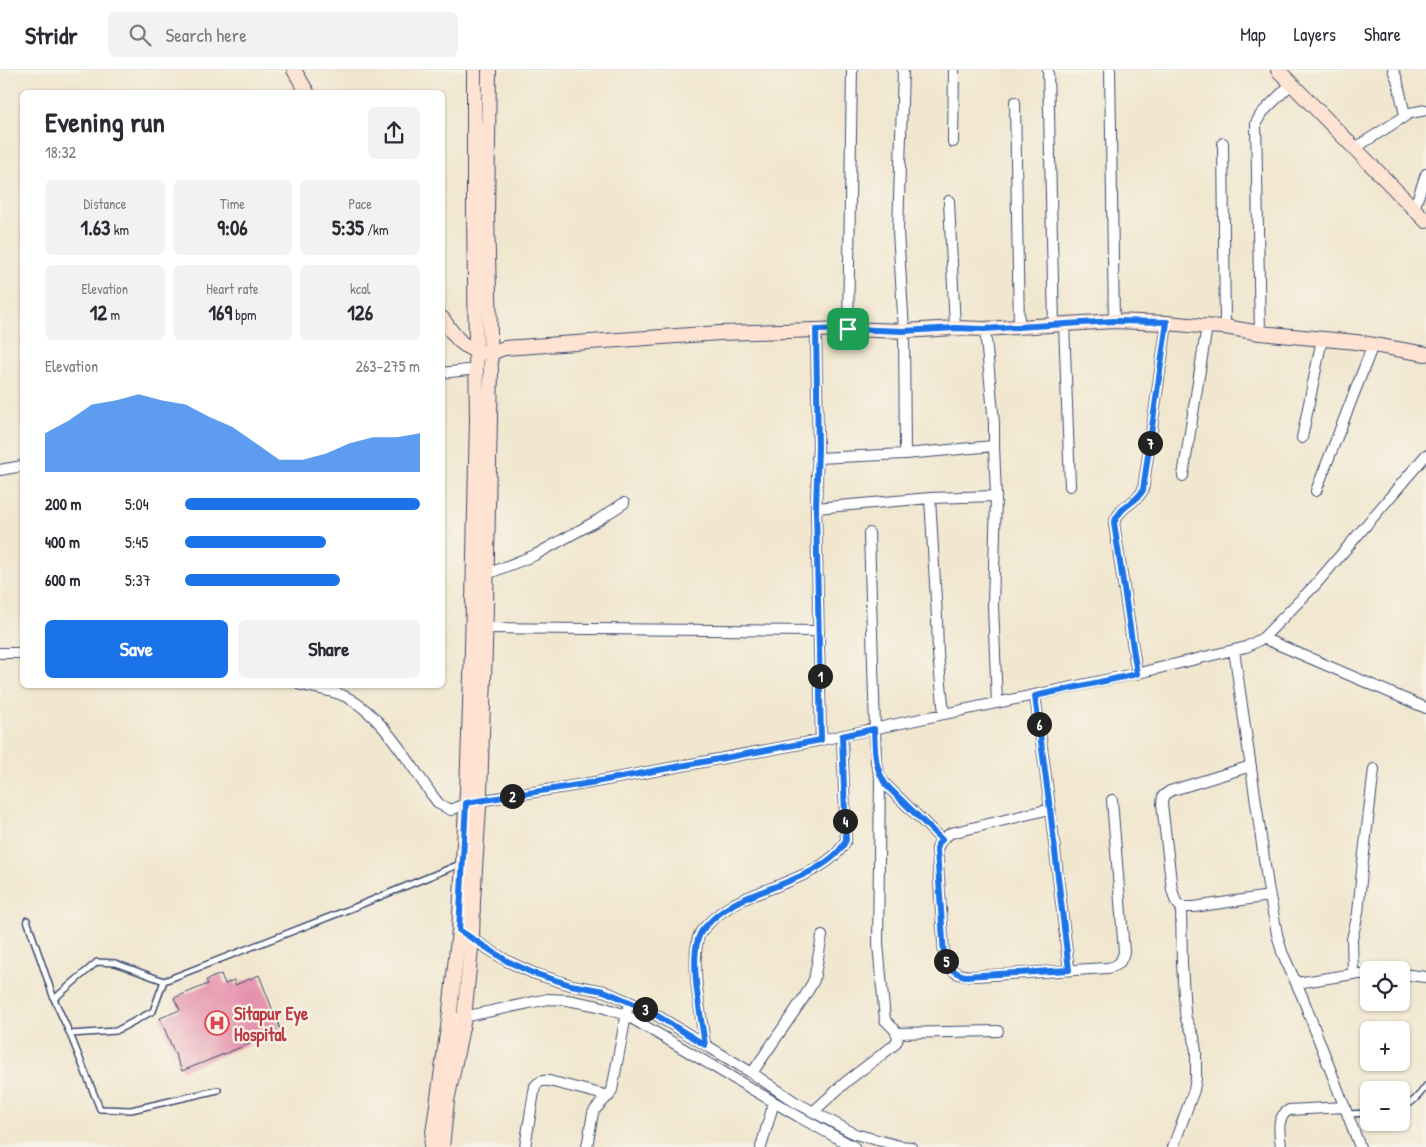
<!DOCTYPE html>
<html lang="en">
<head>
<meta charset="utf-8">
<style>
	body { margin:0; font-family:"Patrick Hand",sans-serif; background:#f2f2f3; color:#2b2b33; height:100vh; display:flex; flex-direction:column; font-size:19px; white-space:nowrap }
	* { box-sizing:border-box; margin:0 }
	p { font-size:16px; color:#7c7c81 }
	.icon { flex:none; width:28px; height:28px; fill:none; stroke:currentColor; stroke-width:2; stroke-linecap:round; stroke-linejoin:round }
	.map { position:relative; flex:1; overflow:hidden }
	.sheet { position:absolute; left:20px; top:20px; width:425px; height:598px; display:flex; flex-direction:column; background:#fff; border-radius:8px; box-shadow:0 1px 4px #0004 }
	.sheet>* { flex:none }
	.controls { position:absolute; left:1360px; top:891px; display:grid; gap:10px }
	.controls a { display:grid; place-items:center; width:50px; height:50px; border-radius:8px; background:#fff; box-shadow:0 1px 4px #0004; font-size:25px }
	.pin { position:absolute; display:grid; place-items:center; width:42px; height:42px; color:#fff; margin:-21px; border-radius:10px; box-shadow:0 2px 8px #0006 }
	.km { position:absolute; width:25px; height:25px; margin:-12px; border-radius:50%; background:#222; color:#fff; font-size:14px; line-height:25px; text-align:center }
	.round { display:grid; place-items:center; flex:none; width:52px; height:52px; border-radius:8px; background:#f2f2f3 }
	.overview { display:flex; align-items:center; justify-content:space-between; height:85px; padding:0 25px }
	h1 { font-size:28px; font-weight:700; line-height:38px }
	.figures { display:grid; grid-template-columns:repeat(3,1fr); gap:8px; height:85px; padding:5px 25px }
	.figures div { display:grid; align-content:center; border-radius:8px; background:#f2f2f3; text-align:center }
	.figures b { font-size:21px; font-weight:700 }
	.figures small { font-size:14px; font-weight:400 }
	.figures p { font-size:14px }
	.chart { height:140px; padding:10px 25px }
	.chart p { display:flex; justify-content:space-between }
	.chart svg { width:100%; height:90px; margin-top:5px; fill:#1a73e8; opacity:.7 }
	.cta { display:flex; gap:10px; margin-top:auto; padding:10px 25px }
	.cta a { flex:1; height:58px; border-radius:8px; background:#1a73e8; color:#fff; font-size:20px; font-weight:700; line-height:58px; text-align:center }
	.cta a+a { background:#f2f2f3; color:#2b2b33 }
	ul { padding:0 25px; list-style:none; font-size:16px }
	li { display:grid; grid-template-columns:80px 60px 1fr; align-items:center; height:38px }
	li i { height:12px; border-radius:6px; background:#1a73e8 }
	header { display:flex; align-items:center; gap:30px; box-sizing:border-box; height:70px; padding:0 25px; background:#fff; border-bottom:1px solid #e1e1e2 }
	header strong { font-size:24px }
	nav { display:flex; gap:28px; margin-inline-start:auto; font-size:18px }
	.search { width:350px; height:45px; background:#f2f2f3; display:flex; align-items:center; gap:12px; box-sizing:border-box; padding:0 18px; border-radius:8px; color:#7c7c81; font-size:19px }
	.map>svg:first-child { display:block }
</style>
</head>
<body>
<header>
<strong>Stridr</strong>
<div class="search"><svg class="icon" aria-label="search" viewBox="0 0 24 24"><circle cx="10" cy="10" r="6"/><path d="M15 15l6 6"/></svg>Search here</div>
<nav><a>Map</a><a>Layers</a><a>Share</a></nav>
</header>
<div class="map">
<svg width="1426" height="1077" viewBox="0 0 1426 1077">
	<rect width="100%" height="100%" fill="#f7f3e8"/>
	<filter id="ink" filterUnits="userSpaceOnUse"><feTurbulence type="fractalNoise" baseFrequency=".02" numOctaves="2"/><feDisplacementMap in="SourceGraphic" scale="10" xChannelSelector="R" yChannelSelector="G"/><feConvolveMatrix kernelMatrix="1 2 1 2 8 2 1 2 1" color-interpolation-filters="sRGB"/></filter>
	<filter id="wash" filterUnits="userSpaceOnUse"><feTurbulence type="fractalNoise" baseFrequency=".0096" numOctaves="4" result="noise"/><feDisplacementMap in="SourceGraphic" scale="20" xChannelSelector="R" yChannelSelector="G"/><feGaussianBlur stdDeviation="1.12" result="paint"/><feColorMatrix in="noise" values="0 0 0 0 0 0 0 0 0 0 0 0 0 0 0 0 0 1.4 0 .05"/><feComposite in="paint" operator="in"/></filter>
	<g filter="url(#wash)">
		<rect width="100%" height="100%" fill="#f1e6ce"/>
		<g id="blocks">
			<!-- building -->
			<path fill="#e593ad" d="M221 904 225 914 234 910 235 915 259 905 281 961 182 1001 160 948 180 940 174 928 208 914 206 910Z"/>
		</g>
	</g>
	<g filter="url(#ink)">
		<use href="#blocks" fill-opacity="0" stroke="#3b4a6f" stroke-width="1"/>
		<g fill="none" stroke-linecap="round" stroke-linejoin="round">
			<!-- lane casing -->
			<g stroke="#3b4a6f" stroke-width="8">
				<path id="lane" d="M27 850 54 929 97 892 115 893 164 911 355 837 460 794
					M54 929 70 964 116 961 153 941 164 911
					M70 964 100 1039 131 1040 218 1020
					M1401 1039C1412 1034 1419 1026 1426 1016
					M1347 1044 1369 1043"/>
			</g>
			<!-- street casing -->
			<g stroke="#3b4a6f" stroke-width="12">
				<path id="street" d="M903 0 898 161 904 261 905 384
					M1048 0 1054 254
					M1110 0 1114 251
					M1393 0 1397 9 1405 45
					M1015 32 1019 257
					M953 72 954 0
					M1223 73 1225 257
					M1355 78 1410 43 1426 40
					M949 131 955 258
					M1414 139 1426 104
					M1064 253 1070 416
					M848 259 852 0
					M985 259 994 353V376L996 426 993 536 997 633
					M816 260 818 377 816 438 821 670
					M1260 263 1256 53 1261 44 1291 14
					M442 303 476 299
					M1302 368 1322 269
					M817 388 905 384 994 376
					M0 400 22 396
					M1183 406 1207 256
					M1316 421 1373 275
					M930 428 937 547 938 584 944 644
					M816 438 930 428 996 426
					M869 463 876 692 880 707 886 715 942 770
					M487 504 535 485 598 450 624 433
					M486 558 819 561
					M1263 568 1426 638
					M1234 580 1268 816 1277 864 1282 882 1302 926 1360 1077
					M0 583H22
					M1137 604 1114 453C1122 433 1135 435 1143 420L1167 253
					M301 615C314 618 329 620 342 625 380 641 409 693 432 725L439 734 451 740 466 733 584 714 821 670 1143 602 1246 577 1263 568 1316 514 1426 385
					M1035 625 1049 730 1069 900
					M1251 696 1170 721 1163 726 1162 734 1172 820 1176 832 1181 837H1194L1270 826
					M1050 739 951 763C944 767 939 772 937 779L944 886C951 903 957 906 975 906L1107 898C1119 896 1121 893 1124 882L1112 730
					M468 866 507 891 533 903 571 915 604 921 648 940 752 1003 795 1032 855 1064 900 1076 911 1077
					M1353 904 1352 869 1358 843 1362 800 1374 699
					M1401 904 1426 907
					M1297 913 1353 904H1369
					M449 950 548 929 567 930 599 936 626 945 801 1048 854 1077
					M896 963 998 961
					M705 975C701 943 692 904 697 873 698 864 702 860 708 854 715 846 724 840 732 835 764 817 831 804 846 770L842 666
					M752 1003 805 926 814 910 822 866
					M813 1042 847 1011 893 976 897 971 898 966 895 960 885 950 878 874 880 707
					M525 1077 535 1016C539 1011 543 1010 549 1011L609 1026
					M587 1077 593 1043C598 1034 607 1030 612 1020L627 940
					M761 1077 774 1032
					M1173 1077 1194 1020 1196 1008V982L1194 967 1186 949 1185 942 1182 894 1181 837
					M1281 1077C1280 1063 1275 1048 1289 1040L1345 1037"/>
			</g>
			<!-- secondary casing -->
			<g stroke="#3b4a6f" stroke-width="16">
				<path id="secondary" d="M294 0 307 22
					M1278 0 1426 151
					M442 248C454 266 466 284 490 283 495 282 500 279 505 278 514 277 523 277 532 276L720 263 848 259 904 261 955 258 985 259 1114 251 1167 253 1200 256 1225 257 1260 263 1356 272 1426 284
					M431 1077 449 950 459 860 467 721 472 578 477 348 474 145V0
					M442 1077 447 1031 464 948 472 869 473 830 480 722 485 578 491 302 487 145 489 0"/>
			</g>
			<!-- lane -->
			<use href="#lane" stroke="#fff" stroke-width="5"/>
			<!-- street -->
			<use href="#street" stroke="#fff" stroke-width="10"/>
			<!-- secondary -->
			<use href="#secondary" stroke="#fee3d2" stroke-width="14"/>
		</g>
	</g>
	<g fill="none" stroke-linecap="round" stroke-linejoin="round" filter="url(#ink)">
		<!-- route casing -->
		<g stroke="#fff" stroke-width="10">
			<path id="route" d="M1114 251 1167 252 1143 420C1135 435 1122 433 1114 453L1137 604 1035 626 1050 739 1069 900 965 906C953 903 949 897 944 886L937 780 938 774 942 770 886 715C874 697 875 680 874 659L842 666 846 770C831 804 764 817 732 835 724 840 715 846 708 854 703 859 700 862 698 869 690 896 701 946 705 975L648 940 604 921 571 915 533 903 507 891 459 860 466 733 584 714 821 670 816 438 818 377 816 260 848 259 904 261 955 258 984 259Z"/>
		</g>
		<!-- route -->
		<use href="#route" stroke="#1a73e8" stroke-width="6"/>
	</g>
	<!-- icons -->
	<defs>
		<g id="hospital-ring" transform="scale(1.25)"><circle r="9.5" fill="#f7f3e8" stroke="#e0444e" stroke-width="1.5"/><path d="M-5-5h3v3.5h4V-5h3V5h-3V1.5h-4V5h-3Z" fill="#e0444e"/></g>
	</defs>
	<g fill-rule="evenodd">
		<use href="#hospital-ring" x="217" y="953"/>
	</g>
	<g text-anchor="middle" dominant-baseline="central" stroke-width="4.5" stroke-linejoin="round" paint-order="stroke">
		<!-- health labels -->
		<g font-size="18" font-weight="bold" fill="#be3a42" stroke="#f7f3e8" text-anchor="start">
			<text x="234" y="943">Sitapur Eye<tspan x="234" dy="21">Hospital</tspan></text>
		</g>
	</g>
</svg>
<div class="controls">
<a><svg class="icon" aria-label="locate" viewBox="0 0 24 24"><circle cx="12" cy="12" r="6"/><path d="M12 2v4M12 18v4M2 12h4M18 12h4"/></svg></a>
<a>+</a>
<a>−</a>
</div>
<div class="pin" style="left:848px;top:259px;background:#1e9e55"><svg class="icon" aria-label="arrive" viewBox="0 0 24 24"><path d="M6 21V4h12l-3 4 3 4H6"/></svg></div>
<b class="km" style="left:820px;top:606px">1</b>
<b class="km" style="left:512px;top:726px">2</b>
<b class="km" style="left:645px;top:939px">3</b>
<b class="km" style="left:845px;top:751px">4</b>
<b class="km" style="left:946px;top:891px">5</b>
<b class="km" style="left:1039px;top:654px">6</b>
<b class="km" style="left:1150px;top:373px">7</b>
<section class="sheet">
<div class="overview"><div><h1>Evening run</h1><p>18:32</p></div><a class="round"><svg class="icon" aria-label="share" viewBox="0 0 24 24"><path d="M12 15V3M7 8l5-5 5 5M5 13v7h14v-7"/></svg></a></div>
<div class="figures">
<div><p>Distance</p><b>1.63<small> km</small></b></div>
<div><p>Time</p><b>9:06</b></div>
<div><p>Pace</p><b>5:35<small> /km</small></b></div>
</div>
<div class="figures">
<div><p>Elevation</p><b>12<small> m</small></b></div>
<div><p>Heart rate</p><b>169<small> bpm</small></b></div>
<div><p>kcal</p><b>126</b></div>
</div>
<div class="chart"><p><span>Elevation</span>263–275 m</p>
<svg viewBox="0 0 160 44" preserveAspectRatio="none"><path d="M0 44V25L10 19L20 11L30 9L40 6L50 9L60 11L70 17L80 22L90 30L100 38L110 38L120 35L130 30L140 27L150 27L160 25V44z"/></svg>
</div>
<ul>
<li><b>200 m</b>5:04<i style="width:100%"></i></li>
<li><b>400 m</b>5:45<i style="width:60%"></i></li>
<li><b>600 m</b>5:37<i style="width:66%"></i></li>
</ul>
<div class="cta"><a>Save</a><a>Share</a></div>
</section>
</div>
</body>
</html>
